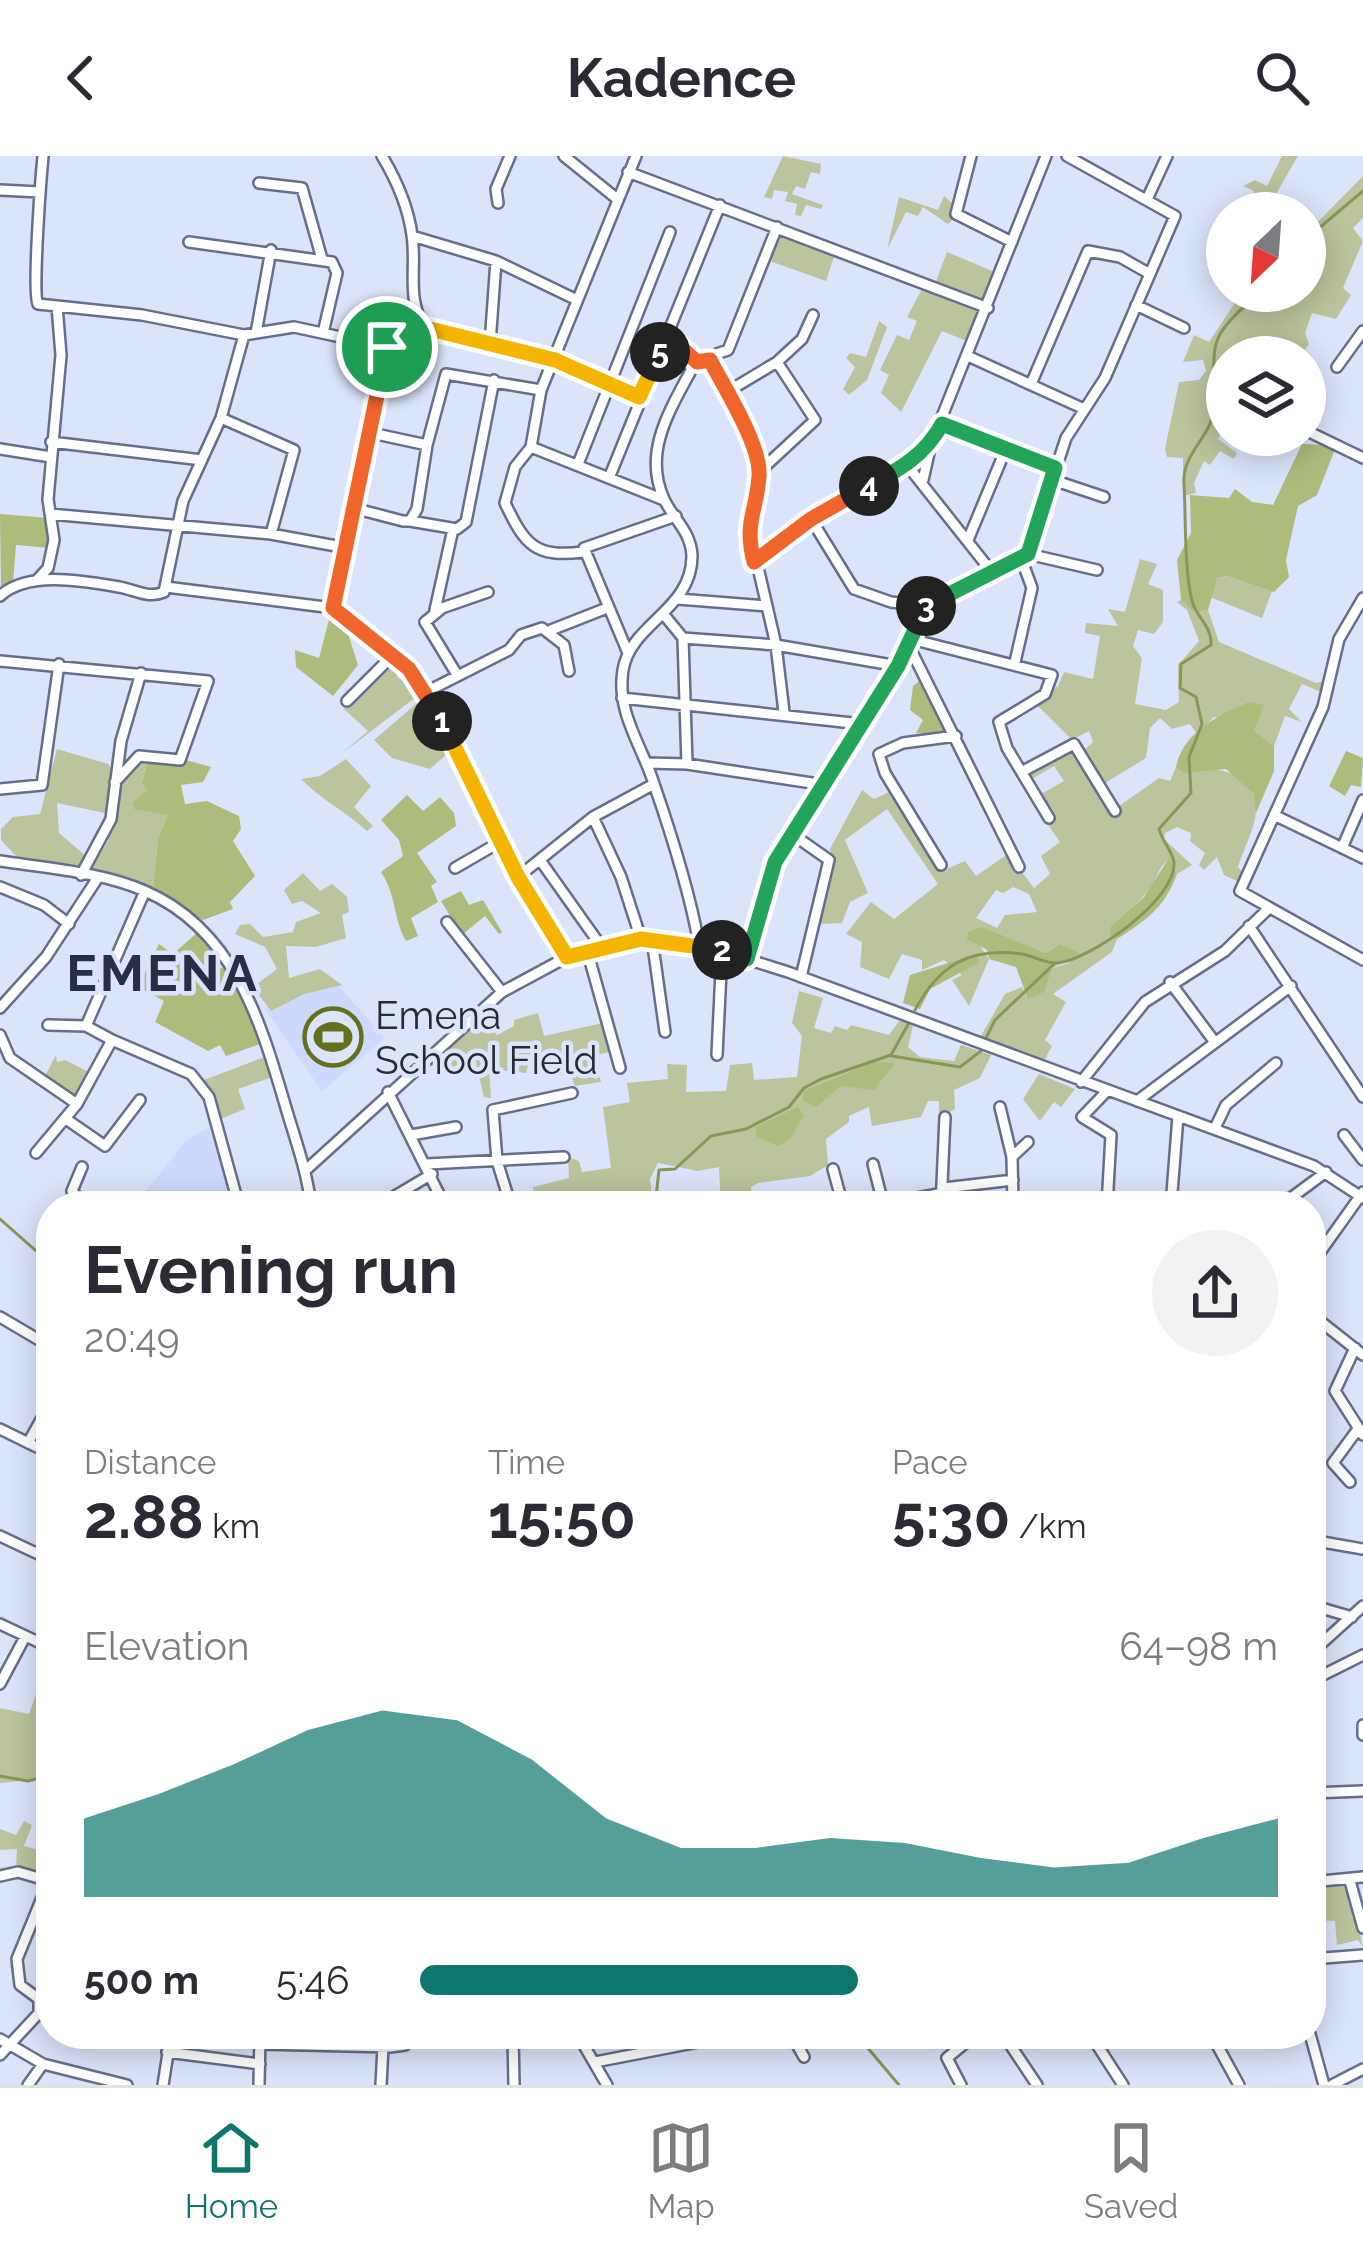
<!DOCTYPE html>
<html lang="en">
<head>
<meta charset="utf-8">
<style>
	body { margin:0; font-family:Raleway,sans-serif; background:#f2f2f3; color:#2b2b33; height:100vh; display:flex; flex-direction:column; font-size:45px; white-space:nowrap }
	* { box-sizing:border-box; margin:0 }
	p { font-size:39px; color:#7c7c81 }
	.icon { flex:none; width:66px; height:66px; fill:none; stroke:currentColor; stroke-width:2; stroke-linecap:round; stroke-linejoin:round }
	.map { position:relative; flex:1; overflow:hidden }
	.sheet { position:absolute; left:36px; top:1035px; width:1290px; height:858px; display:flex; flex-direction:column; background:#fff; border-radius:48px; box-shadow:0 6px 30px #0003 }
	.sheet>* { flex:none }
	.needle { width:78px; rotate:205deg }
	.tools { position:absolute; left:1206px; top:36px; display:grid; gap:24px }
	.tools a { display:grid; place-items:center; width:120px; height:120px; border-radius:50%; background:#fff; box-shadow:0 6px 30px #0003; font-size:60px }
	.pin { position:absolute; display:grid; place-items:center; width:102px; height:102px; color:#fff; margin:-51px; border:6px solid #fff; border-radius:50%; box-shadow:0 3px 12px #0007 }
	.km { position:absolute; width:60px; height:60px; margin:-30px; border-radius:50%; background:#222; color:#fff; font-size:33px; line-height:60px; text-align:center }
	.round { display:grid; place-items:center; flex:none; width:126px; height:126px; border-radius:63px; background:#f2f2f3 }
	.overview { display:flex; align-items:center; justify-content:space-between; height:204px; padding:0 48px }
	h1 { font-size:66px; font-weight:700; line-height:90px }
	.stats { display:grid; grid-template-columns:repeat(3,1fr); gap:18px; height:204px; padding:12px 48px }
	.stats div { display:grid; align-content:center }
	.stats b { font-size:60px; font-weight:700 }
	.stats small { font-size:33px; font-weight:400 }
	.stats p { font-size:33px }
	.chart { height:336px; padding:24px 48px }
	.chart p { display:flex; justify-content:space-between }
	.chart svg { width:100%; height:216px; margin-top:12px; fill:#0f766e; opacity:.7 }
	ul { padding:0 48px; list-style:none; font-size:39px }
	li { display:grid; grid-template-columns:192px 144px 1fr; align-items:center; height:90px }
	li i { height:30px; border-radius:15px; background:#0f766e }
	header { display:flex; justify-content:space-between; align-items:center; height:156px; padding:0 48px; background:#fff; font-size:54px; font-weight:700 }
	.dock { display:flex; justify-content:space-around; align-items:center; height:168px; border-top:3px solid #e1e1e2; background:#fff; font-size:33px; color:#7c7c81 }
	.dock a { display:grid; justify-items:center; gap:6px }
	.dock .active { color:#0f766e }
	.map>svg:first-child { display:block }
</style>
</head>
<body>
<header><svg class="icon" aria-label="back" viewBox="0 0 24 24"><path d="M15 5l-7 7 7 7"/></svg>Kadence<svg class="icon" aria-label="search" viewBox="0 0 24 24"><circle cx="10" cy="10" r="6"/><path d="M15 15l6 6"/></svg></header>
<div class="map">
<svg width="1363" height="1929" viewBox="0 0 1363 1929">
	<rect width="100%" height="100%" fill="#dce4fc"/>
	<!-- built -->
	<path fill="#cdd9fe" d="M334 825 385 882 322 935 264 852Z
		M212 970 232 1050H135L185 985Z"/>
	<!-- green -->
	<path fill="#bbc49c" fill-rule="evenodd" d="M783 0 821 8 820 18 811 16 805 33 796 30 792 38 823 49 821 53 806 49 801 60 795 59 797 48 785 45 788 36 774 34 772 43 764 41Z
		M1282 0H1298L1265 57H1248L1254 35 1243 30 1255 24 1267 30Z
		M1363 20V62L1353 72 1363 85 1343 132 1351 139 1336 163 1312 157 1305 177 1309 188 1301 201 1270 183 1258 201H1227V262L1218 283 1237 297 1234 303 1220 295 1210 309 1204 305 1194 327 1196 337 1183 340V302L1167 301 1165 293 1179 226 1199 224 1206 215 1203 204 1183 206 1194 179 1209 186 1238 142 1255 135H1305V79Z
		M944 40 953 48 955 62 948 68 923 51 918 60 906 56 887 94 899 41 938 54Z
		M779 73 834 101 826 125 767 104Z
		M947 96 997 117 984 148 935 128Z
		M881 116 980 153 969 186 942 175 901 256 881 237 889 219 880 214 897 179 909 184 917 165 907 161 922 133Z
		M879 165 887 171 867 224 849 239 843 233 855 211 846 202 850 197 866 201Z
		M1140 403 1157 408 1148 428 1163 434V466L1154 478 1138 474 1133 490 1142 502 1135 548 1166 554 1179 546 1178 509 1199 485 1187 454 1177 446 1181 444 1193 456 1208 454 1219 486 1316 527 1330 524 1326 538 1302 528 1289 553 1302 566 1285 560 1274 590 1254 576 1253 568 1214 561 1197 578 1190 568 1172 573 1160 562 1150 572 1146 602 1102 629 1083 595 1093 586 1089 575 1072 584 1036 548 1058 530 1064 516 1093 523 1100 480 1085 477 1086 467 1118 470 1108 453 1125 456Z
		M1227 420 1272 435 1262 462 1210 441 1217 422Z
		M393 502 398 522 415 529 420 538 341 598 368 575 344 553Z
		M417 547 447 598 430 613 392 602 374 584Z
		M1069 589 1112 655 1159 622 1170 625 1176 611 1184 617C1213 607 1259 616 1256 655 1255 673 1243 694 1238 711L1243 717 1239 726 1224 719 1217 701 1204 714 1199 709 1205 697 1190 685 1191 677 1177 671 1165 677 1164 683 1192 709 1177 718 1169 703C1158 711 1157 724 1148 735 1134 752 1121 758 1111 779L1117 783 1112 796 1053 838 1066 846 1045 884 1052 890 1043 907 978 885 1005 838 1022 831 1028 842 1043 836 1052 812 1069 807 1060 788 1046 797 983 771 976 784 989 803 969 850 952 824 962 819 944 804 922 814V804L902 798 889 823 860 811 862 786 846 778 871 746 894 763 938 728 887 653 845 684 868 737 850 746 842 767 820 768 835 709 830 693 862 634 874 643 891 635 942 715 965 705 976 720 1008 698 1034 732 1050 718 1041 700 1060 686 1044 663 1041 638 1064 625 1054 610 1032 623 1029 616ZM1013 731 1029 738 1037 756 1005 759 997 772 976 762 996 734 1003 737Z
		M57 593 108 608 113 615 110 658 57 647 59 677 87 701 82 715 17 701 1 684V673L13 661 40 658Z
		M142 602 148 605 142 625 148 634 133 646 168 659 158 683 153 733 89 716 108 685 119 628Z
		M346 603 371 630 354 651 373 670 367 675C345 655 322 644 301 623L320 620Z
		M303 717 320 735 332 728 347 741 349 756 342 759 346 782 316 791 286 790 289 822 320 813 342 829 304 838 271 855 253 831 277 813 265 791 235 778 240 769 250 768 263 781 293 776 296 766 321 757 302 745 292 748 284 734Z
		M799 835 823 842 814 872 831 877 835 870 847 874 851 869 889 879 900 864 913 870 908 891 920 901 954 905 961 889 991 899 980 922 954 934 955 953 939 961V945H928L921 961 872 970 869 951 849 960V966L826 983 828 1009 810 1020 758 1027 751 1031V1048L721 1050 719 1011 698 1015 658 1007 650 1023 653 1050H536L533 1031 569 1022 568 1001 579 1005 582 1016 611 1012 603 951 630 946 627 927 668 923 667 908 687 909 686 936 726 935 730 909 752 907 754 924 797 921 802 880 792 867Z
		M331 850 361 895 335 912 305 868Z
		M538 857 544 880 603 867 613 895 593 900 601 926 575 930 570 917 556 920 553 907 531 898 526 917 489 913 491 942 484 941 475 903 450 912 451 918 431 909 416 916 478 858 497 879 514 870V864Z
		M56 899 57 906 65 904 89 916 77 938 68 940 44 922Z
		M270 899 275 920 238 933 245 953 220 963 204 924Z
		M1039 918 1075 933 1061 951 1054 946 1040 965 1023 943Z
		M39 1529 51 1533V1622L0 1627V1552L29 1558Z
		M24 1665 32 1669 24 1690 51 1697 46 1721 16 1712 17 1693 0 1694V1673L16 1679Z
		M1344 1728 1352 1736 1363 1792 1358 1784 1337 1789 1335 1765 1313 1764 1311 1770V1729Z"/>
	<!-- forest -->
	<path fill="#adbb7b" d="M1302 288 1326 289 1334 296 1317 339 1298 350 1286 404 1289 421 1274 436 1227 420 1217 422 1208 454 1193 456 1181 444 1177 404 1191 377 1190 339 1229 342 1235 333 1252 346 1273 349Z
		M0 358 48 362 50 392 16 389 13 426 1 432Z
		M330 460 346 471 358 509 333 540 296 511 295 494 319 502Z
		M921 524 949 579 916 577 923 564 910 554 913 530Z
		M1249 546 1264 549 1254 575 1274 590V615L1256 657 1254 638 1226 613 1184 617 1176 611C1183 576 1219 559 1249 546Z
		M1346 595 1363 602 1361 631 1351 629 1345 640 1329 630Z
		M186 604 211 611 203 626 181 629 185 648 207 645 239 660 241 673 233 685 255 720 230 746 233 753 203 764 153 733 158 683 168 659 134 653 133 646 147 634 142 626 148 605 179 610Z
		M407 639 423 655 440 641 454 657 456 670 417 697 437 726 431 730 438 746 411 762 418 780 406 785C393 763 397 740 381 716L403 700 399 684 381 664Z
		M1169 702 1177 718C1164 753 1146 764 1117 783L1110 779 1111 770 1144 741Z
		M461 735 469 749 483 744 502 776 499 778 485 760 462 779 441 745Z
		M983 771 1046 797 1060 788 1079 797 1052 812 1044 836 1028 843 1016 811 989 803 987 794 967 783 968 776Z
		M198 776 215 794 205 803 214 816 226 809 266 886 226 900 220 889 208 895 155 866 164 845 138 831 159 788 173 798Z
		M974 799 980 806 930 833 920 853 903 847 910 819Z
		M875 906 895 907 874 934 841 930 816 951 803 945 804 935Z
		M798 951 804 959 790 983 778 990 756 980V971Z"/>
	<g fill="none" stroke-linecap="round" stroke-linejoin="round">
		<!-- stream -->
		<path stroke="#8a9658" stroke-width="3" d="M1305 84 1363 35
			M915 854C939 809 969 791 1022 798 1034 800 1046 808 1058 807 1091 803 1176 744 1174 707 1173 696 1162 685 1159 673L1191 637 1189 601 1202 568 1196 541 1180 532 1181 508 1211 489C1212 471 1199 464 1193 448 1184 420 1186 360 1184 329 1181 297 1212 281 1213 254 1217 185 1201 186 1262 135
			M984 886 995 864 1053 809
			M892 900 960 911 981 895
			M655 1050 659 1014 675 1013 711 980 746 973 789 951 804 932 821 923 891 899 910 865
			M0 1063 51 1108
			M0 1620 28 1625 51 1619
			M856 1878 899 1929"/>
		<!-- minor casing -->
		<g stroke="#666f89" stroke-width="14">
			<path id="minor" d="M43 0C41 21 32 139 38 148L142 159 244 179
				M382 0C397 25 408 50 412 79 417 112 406 141 424 171
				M564 0 616 42
				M971 0 956 58 1012 86
				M628 16 988 152
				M259 27 302 32 322 103
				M0 34 40 36
				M1148 41 1167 0
				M498 47 496 33 510 0
				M412 80 496 105
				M189 86 332 106 337 117 323 177
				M1136 149 1184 172
				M412 152 387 191 377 221 333 452 409 513 433 550 518 721 567 801
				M407 167 555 204 639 241
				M256 177 271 94
				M667 179 696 205
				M490 188 496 105 577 144
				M970 201 1082 252
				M710 204 760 315
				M1337 211 1363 175
				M1031 228 1088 95 1120 101 1150 118
				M727 236 777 206
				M221 262 294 294 271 378
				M942 268 1055 312
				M1305 274 1363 302
				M51 286 202 304
				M427 289 446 218 541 234
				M531 291 664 344
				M0 293 51 301
				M578 308 670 76
				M907 309 991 415
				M609 322 720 49
				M923 324 931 288
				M1053 324 1104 341
				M353 352 403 365H410L417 353 427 289 367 276
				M50 358 271 378 347 392
				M811 363 854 433 891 446 926 450 1028 398 1097 414
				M410 365 457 373 466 366 494 224
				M968 384 1005 295
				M583 396C535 402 525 389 505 347L515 311 531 291 541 234 636 0
				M1028 398 1066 282 1105 222 1175 60 1067 0
				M754 406 811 363 907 309 931 288 1046 0
				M37 424 48 412 54 384 48 343 61 199 57 150
				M166 431 333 452
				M0 440C28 414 84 425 119 431 136 434 148 443 164 436L183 345 221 262 244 179 294 171 387 191
				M1363 442 1339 483 1323 551 1240 735 1363 804
				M678 443 766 450
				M435 454 453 373
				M665 460 683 482 687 608
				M551 474 607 452
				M683 482 776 489 898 510
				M911 483 1052 519 1045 538 999 566 1007 592 1049 662
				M909 490 1019 711
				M628 497 584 392 676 360
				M0 505 208 525 180 604 139 600 115 626
				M1015 506 1032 432 1021 402
				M456 517 425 466 442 452 488 436
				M424 537 509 494 521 479 542 472 564 489 569 515
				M622 542 862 568
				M347 545 393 499
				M784 556 776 489 747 364 760 315 815 264 777 206 802 183 813 159
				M647 607 687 608 825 629
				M1025 614 1074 588 1115 655
				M0 633 42 629 59 508
				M1274 659 1363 702
				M593 661 621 721 641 783
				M792 678 829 704 801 821
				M1342 692 1363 644
				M540 704 601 790
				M0 705C46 712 102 716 145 735 235 774 261 867 286 952 296 986 307 1015 311 1050
				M941 709 885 617 879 598 903 587 956 580
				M455 712 500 686
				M81 719 111 663 121 585 141 517
				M518 721 593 661 654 628
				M0 731 44 749 69 768
				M447 766 502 836
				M1249 770 1363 941
				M652 783 665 876
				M699 788C689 733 672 680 654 628 642 589 616 557 623 514 630 468 692 454 692 400 691 375 673 363 664 343 641 293 674 248 696 205L728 194 777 71
				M587 794 620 912
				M747 803 775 706 898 510 926 450
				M1170 826 1214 885
				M0 852 46 801 97 723
				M48 869 86 870
				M0 879 10 902 77 948
				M112 884 86 870 145 735
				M717 899 722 794
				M1081 926 1145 846 1225 795 1267 754
				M388 936 445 1050
				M1137 945 1291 830
				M1000 951 1012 1001
				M66 963 105 990 140 944
				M1215 972 1226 949 1276 907
				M411 979 456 971
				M1344 979 1363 1004
				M36 997 77 948 112 884 191 918 209 941 239 1050
				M427 1008 564 1001
				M873 1008 883 1047
				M82 1011 72 1035 86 1050
				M307 1013 502 836 567 801 641 783 699 788 788 816 1314 1010 1363 1042
				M833 1013 843 1050
				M944 1032 1013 1024
				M146 1050 158 1045 174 1050
				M378 1050 432 1018
				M511 1050 497 1005 493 954 572 937
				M875 1050 938 1038
				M941 1050 945 961
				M1013 1050 1012 1001 1028 986
				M1107 1050 1111 979 1082 961 1107 935
				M1171 1050 1178 960
				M1280 1050 1326 1016
				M1311 1109 1363 1036
				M1311 1125 1319 1136 1311 1156
				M1311 1158 1363 1199
				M0 1161 51 1191
				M1355 1192 1335 1235 1363 1279
				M0 1273 51 1298
				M28 1287 51 1246
				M1350 1326 1333 1307 1358 1273
				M0 1380 51 1404
				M1311 1384 1363 1393
				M40 1398 51 1378
				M1311 1449 1352 1461
				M0 1468 51 1492
				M1311 1497 1363 1450
				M1313 1524 1363 1499
				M0 1528 25 1481
				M1363 1569V1579
				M1311 1637 1363 1635
				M0 1720 18 1716 49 1725
				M1350 1725 1363 1772
				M1311 1726 1363 1721
				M1311 1803 1363 1799
				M40 1845 51 1819
				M513 1878 514 1929
				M791 1878 804 1901
				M1003 1878 1037 1929
				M1090 1878 1123 1929
				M1211 1878 1239 1929
				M1310 1878 1324 1929
				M513 1880 582 1886 607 1929
				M0 1883 43 1908 127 1929
				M260 1888 390 1891 405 1889 415 1878
				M167 1896 260 1908
				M0 1899 39 1857V1843L20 1829 17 1803 51 1720
				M595 1906 740 1878
				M28 1929 43 1908
				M163 1929 171 1878
				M259 1929 260 1878
				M381 1929 383 1891
				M961 1929 947 1902 976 1878
				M1332 1929 1363 1913"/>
		</g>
		<!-- minor -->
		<use href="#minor" stroke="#fff" stroke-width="9"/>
	</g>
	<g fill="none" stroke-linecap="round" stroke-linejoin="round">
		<!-- split-1 casing -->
		<g stroke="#fff" stroke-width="24">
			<path id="split-1" d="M387 191 333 452 409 513 442 565"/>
		</g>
		<!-- split-2 casing -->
		<g stroke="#fff" stroke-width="24">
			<path id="split-2" d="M442 565 518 721 567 801 641 783 722 794"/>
		</g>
		<!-- split-3 casing -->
		<g stroke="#fff" stroke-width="24">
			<path id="split-3" d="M722 794 747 803 775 706 898 510 926 450"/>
		</g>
		<!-- split-4 casing -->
		<g stroke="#fff" stroke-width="24">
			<path id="split-4" d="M869 330C900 313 925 299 942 268L1055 312 1028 398 926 450"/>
		</g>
		<!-- split-5 casing -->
		<g stroke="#fff" stroke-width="24">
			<path id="split-5" d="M660 196 667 179 697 206 710 204C724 231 762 291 759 321 756 358 744 366 754 406L811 363 869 330"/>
		</g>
		<!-- split-6 casing -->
		<g stroke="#fff" stroke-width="24">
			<path id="split-6" d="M387 191 406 167 555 204 639 241 660 196"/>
		</g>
		<!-- split-1 -->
		<use href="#split-1" stroke="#f0652b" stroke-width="15"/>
		<!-- split-2 -->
		<use href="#split-2" stroke="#f5b400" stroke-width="15"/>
		<!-- split-3 -->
		<use href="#split-3" stroke="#22a559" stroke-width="15"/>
		<!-- split-4 -->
		<use href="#split-4" stroke="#22a559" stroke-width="15"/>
		<!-- split-5 -->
		<use href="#split-5" stroke="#f0652b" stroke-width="15"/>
		<!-- split-6 -->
		<use href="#split-6" stroke="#f5b400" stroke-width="15"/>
	</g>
	<!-- icons -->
	<defs>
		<g id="stadium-ring" transform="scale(3)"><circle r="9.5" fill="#dce4fc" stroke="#64711c" stroke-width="1.5"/><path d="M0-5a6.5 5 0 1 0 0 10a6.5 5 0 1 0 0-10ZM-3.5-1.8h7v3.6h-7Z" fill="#64711c"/></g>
	</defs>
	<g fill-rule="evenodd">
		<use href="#stadium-ring" x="333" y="881"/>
	</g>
	<g text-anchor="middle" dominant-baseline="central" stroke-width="9" stroke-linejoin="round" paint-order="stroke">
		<!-- poi labels -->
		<g font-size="39" fill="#272b36" stroke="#dce4fc" text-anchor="start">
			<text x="375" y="859">Emena<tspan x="375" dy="45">School Field</tspan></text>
		</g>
		<!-- district labels -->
		<g font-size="51" font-weight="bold" letter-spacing="3" fill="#272e45" stroke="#dce4fc">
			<text x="163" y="817">EMENA</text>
		</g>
	</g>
</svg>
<div class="tools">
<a><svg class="needle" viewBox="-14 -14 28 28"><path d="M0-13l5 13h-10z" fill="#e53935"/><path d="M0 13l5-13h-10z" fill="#7c7c81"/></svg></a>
<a><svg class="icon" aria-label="layers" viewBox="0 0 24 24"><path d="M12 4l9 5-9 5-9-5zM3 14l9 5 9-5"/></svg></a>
</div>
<div class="pin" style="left:387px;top:191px;background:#1e9e55"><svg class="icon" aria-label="arrive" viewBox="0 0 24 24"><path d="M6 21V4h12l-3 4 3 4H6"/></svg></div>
<b class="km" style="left:442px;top:565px">1</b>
<b class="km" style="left:722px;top:794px">2</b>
<b class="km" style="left:926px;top:450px">3</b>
<b class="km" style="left:869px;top:330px">4</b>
<b class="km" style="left:660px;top:196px">5</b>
<section class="sheet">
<div class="overview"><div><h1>Evening run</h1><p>20:49</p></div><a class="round"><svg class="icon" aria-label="share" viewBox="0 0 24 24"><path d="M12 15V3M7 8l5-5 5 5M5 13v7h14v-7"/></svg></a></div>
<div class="stats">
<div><p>Distance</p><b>2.88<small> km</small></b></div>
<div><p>Time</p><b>15:50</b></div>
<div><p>Pace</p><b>5:30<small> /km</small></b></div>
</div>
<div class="chart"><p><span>Elevation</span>64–98 m</p>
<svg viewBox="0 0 160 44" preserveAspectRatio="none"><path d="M0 44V28L10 23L20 17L30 10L40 6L50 8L60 16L70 28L80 34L90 34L100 32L110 33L120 36L130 38L140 37L150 32L160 28V44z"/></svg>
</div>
<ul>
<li><b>500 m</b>5:46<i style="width:51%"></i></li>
</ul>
</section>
</div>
<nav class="dock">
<a class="active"><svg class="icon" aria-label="home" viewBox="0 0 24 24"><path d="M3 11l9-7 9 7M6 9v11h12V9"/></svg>Home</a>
<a><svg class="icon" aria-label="map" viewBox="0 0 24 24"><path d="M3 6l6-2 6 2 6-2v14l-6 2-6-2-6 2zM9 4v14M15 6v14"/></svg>Map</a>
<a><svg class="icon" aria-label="saved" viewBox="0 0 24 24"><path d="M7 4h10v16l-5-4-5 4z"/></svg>Saved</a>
</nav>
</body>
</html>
